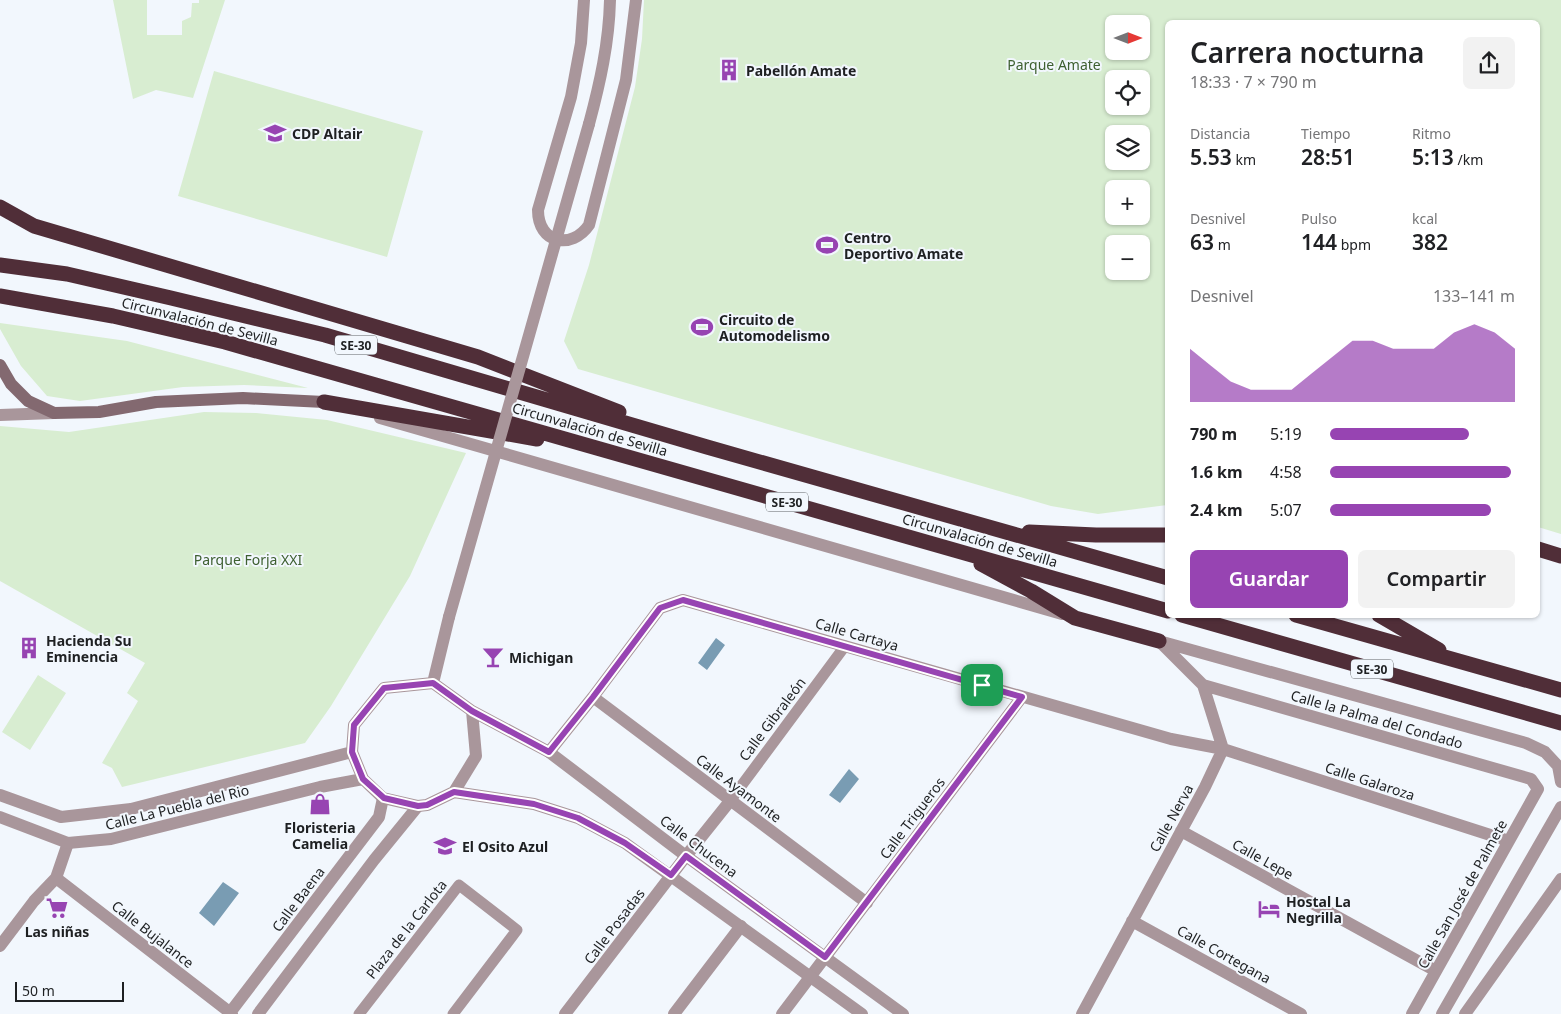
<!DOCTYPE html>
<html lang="es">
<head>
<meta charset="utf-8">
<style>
	body { margin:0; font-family:"Noto Sans",sans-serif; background:#f2f2f2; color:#202124; height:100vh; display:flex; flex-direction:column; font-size:19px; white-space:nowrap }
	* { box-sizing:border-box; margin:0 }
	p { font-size:16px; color:#757577 }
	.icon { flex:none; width:28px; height:28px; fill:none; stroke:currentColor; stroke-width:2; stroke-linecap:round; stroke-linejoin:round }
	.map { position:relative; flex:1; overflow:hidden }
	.panel { position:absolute; left:1165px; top:20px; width:375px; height:598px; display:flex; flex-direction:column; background:#fff; border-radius:8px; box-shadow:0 1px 4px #0004 }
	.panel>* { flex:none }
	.needle { width:32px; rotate:90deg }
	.fabs { position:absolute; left:1105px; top:15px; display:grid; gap:10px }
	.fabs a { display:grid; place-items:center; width:45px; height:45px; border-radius:8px; background:#fff; box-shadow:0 1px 4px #0004; font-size:25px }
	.scale { position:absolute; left:15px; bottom:12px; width:109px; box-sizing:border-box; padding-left:5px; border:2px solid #1e2022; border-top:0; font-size:14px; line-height:18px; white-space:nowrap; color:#1e2022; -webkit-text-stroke:4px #f2f7fd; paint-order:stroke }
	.pin { position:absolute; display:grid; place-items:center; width:42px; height:42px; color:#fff; margin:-21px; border-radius:10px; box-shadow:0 2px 8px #0006 }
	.round { display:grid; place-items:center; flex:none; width:52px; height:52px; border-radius:8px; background:#f2f2f2 }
	.head { display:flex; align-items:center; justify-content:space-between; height:85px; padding:0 25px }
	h1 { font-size:28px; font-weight:600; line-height:38px }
	.stats { display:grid; grid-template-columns:repeat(3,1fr); gap:8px; height:85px; padding:5px 25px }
	.stats div { display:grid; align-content:center }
	.stats b { font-size:21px; font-weight:600 }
	.stats small { font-size:14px; font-weight:400 }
	.stats p { font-size:14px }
	.chart { height:140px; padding:10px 25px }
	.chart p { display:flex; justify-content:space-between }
	.chart svg { width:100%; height:90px; margin-top:5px; fill:#9744b2; opacity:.7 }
	.action { display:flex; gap:10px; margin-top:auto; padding:10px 25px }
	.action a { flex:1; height:58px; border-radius:8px; background:#9744b2; color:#fff; font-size:20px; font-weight:600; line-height:58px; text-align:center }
	.action a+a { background:#f2f2f2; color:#202124 }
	ul { padding:0 25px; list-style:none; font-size:16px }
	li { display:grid; grid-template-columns:80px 60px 1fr; align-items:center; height:38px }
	li i { height:12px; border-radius:6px; background:#9744b2 }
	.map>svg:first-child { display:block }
</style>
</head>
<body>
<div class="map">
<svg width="1561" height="1014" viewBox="0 0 1561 1014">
	<rect width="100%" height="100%" fill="#f2f7fd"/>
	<!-- green -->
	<path fill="#d8edd1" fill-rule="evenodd" d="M113 0H147V35H182V21L191 17 192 3H199V0H225L193 98 156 90 133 99Z
		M644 0H1561V534L1538 527V22H1168L1167 505 1098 514 1051 506 578 369 564 341 589 265 635 87 642 39ZM1114 24H1141V51H1114ZM1114 79H1141V106H1114ZM1114 134H1141V161H1114ZM1114 189H1141V216H1114ZM1114 244H1141V271H1114Z
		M214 71 423 131 387 257 178 196Z
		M0 323 127 341 308 388 244 385 183 387 80 401 47 396 21 366 0 329Z
		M204 412 256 413 327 420 466 453 410 576 331 706 305 743 122 787 112 768 102 763 138 701 127 693 145 663 0 581V426L69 432Z
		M38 675 66 693 30 750 2 732Z"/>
	<!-- water -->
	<path fill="#799cb3" d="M716 638 725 645 707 670 698 663Z
		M849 769 859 779 840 803 829 795Z
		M223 882 239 893 214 926 199 913Z"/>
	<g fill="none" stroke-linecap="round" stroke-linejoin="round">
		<!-- pedestrian -->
		<path stroke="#a9969b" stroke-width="11" d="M730 801 845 646
			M359 1014 459 885 517 930 453 1014"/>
		<!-- minor -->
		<path stroke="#a9969b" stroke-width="12" d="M584 0 581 43 571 97 538 210C538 244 572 250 589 225L626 80 636 0
			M0 415 54 413
			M380 418 1062 614
			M1159 641 1526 743 1545 752 1558 766 1561 782
			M1203 685 1531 779 1538 789 1412 1014
			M593 697 867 903
			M549 752 593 697 660 608 683 600 1171 739 1223 749 1509 841
			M1181 831 1436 971
			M56 878 232 1014
			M1132 921 1301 1014
			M0 946 34 901 56 878 68 843
			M229 1014 379 817 383 798
			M258 1014 374 860 418 806
			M565 1014 686 856 730 801
			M674 1014 741 926
			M782 1014 1022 697
			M1082 1014 1205 787 1223 749 1203 685 1159 641
			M1465 1014 1561 879"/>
		<!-- tertiary -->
		<path stroke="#a9969b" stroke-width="12" d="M589 124C600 83 609 43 610 0
			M433 683 472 711 476 756 454 792 427 805 418 806 383 798 363 779 352 752 354 725 384 688Z
			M433 683 449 617
			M472 711 549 752 686 856 903 1014
			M454 792 534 804 578 818 625 843 862 1014
			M0 795 61 817 131 809 352 752
			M0 817 68 843 111 839 320 787 363 779
			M1442 1014 1561 807"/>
		<!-- secondary -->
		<path stroke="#836970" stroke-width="12" d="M0 365 11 384 28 401 54 413 99 412 156 402 243 398 324 402"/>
		<!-- motorway -->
		<path stroke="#502e38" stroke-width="15" d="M0 207 34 226 478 357 619 412
			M0 265 67 274 171 298 325 335 707 447 1168 578
			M0 296 113 316 225 342 1168 611
			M324 402 537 439
			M1029 532 1096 535H1168
			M1538 549 1561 556
			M981 564 1031 591 1075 618 1159 641
			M1182 615 1561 723
			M1296 615 1561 690
			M1379 615 1439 650"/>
		<!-- tertiary-bridge -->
		<path stroke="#a9969b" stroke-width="12" d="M449 617 589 124"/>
	</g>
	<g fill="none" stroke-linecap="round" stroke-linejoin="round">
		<!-- route casing -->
		<g stroke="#fff" stroke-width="10">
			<path id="route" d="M683 600 1022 697 825 957 686 856 671 875 625 843 578 818 534 804 454 792 427 805 418 806 384 798 363 779 352 752 354 725 384 688 433 683 472 711 549 752 593 697 660 608Z"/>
		</g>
		<!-- route -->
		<use href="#route" stroke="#9744b2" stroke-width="6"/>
	</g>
	<!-- icons -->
	<defs>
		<g id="building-bare" transform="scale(1.725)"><path d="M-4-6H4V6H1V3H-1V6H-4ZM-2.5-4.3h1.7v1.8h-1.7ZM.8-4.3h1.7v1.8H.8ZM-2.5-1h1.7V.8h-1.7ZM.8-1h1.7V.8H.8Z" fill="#9744b2" stroke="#f2f7fd" stroke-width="2.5" paint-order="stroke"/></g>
		<g id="school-bare" transform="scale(1.725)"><path d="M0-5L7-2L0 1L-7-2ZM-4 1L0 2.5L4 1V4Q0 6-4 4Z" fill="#9744b2" stroke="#f2f7fd" stroke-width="2.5" paint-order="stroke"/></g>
		<g id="stadium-bare" transform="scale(1.725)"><path d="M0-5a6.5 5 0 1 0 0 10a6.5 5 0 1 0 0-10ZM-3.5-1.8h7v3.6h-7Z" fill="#9744b2" stroke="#f2f7fd" stroke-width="2.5" paint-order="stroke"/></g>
		<g id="bar-bare" transform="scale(1.725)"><path d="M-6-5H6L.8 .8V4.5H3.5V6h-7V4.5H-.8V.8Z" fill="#9744b2" stroke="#f2f7fd" stroke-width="2.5" paint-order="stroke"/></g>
		<g id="shop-bare" transform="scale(1.725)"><path d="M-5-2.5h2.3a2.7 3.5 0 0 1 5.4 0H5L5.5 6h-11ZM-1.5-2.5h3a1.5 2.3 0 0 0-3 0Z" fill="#9744b2" stroke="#f2f7fd" stroke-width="2.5" paint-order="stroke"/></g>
		<g id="supermarket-bare" transform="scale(1.725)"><path d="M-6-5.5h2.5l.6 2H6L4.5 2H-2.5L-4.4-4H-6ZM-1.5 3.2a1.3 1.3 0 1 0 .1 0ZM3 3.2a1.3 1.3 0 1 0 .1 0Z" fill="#9744b2" stroke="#f2f7fd" stroke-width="2.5" paint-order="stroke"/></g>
		<g id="hotel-bare" transform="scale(1.725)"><path d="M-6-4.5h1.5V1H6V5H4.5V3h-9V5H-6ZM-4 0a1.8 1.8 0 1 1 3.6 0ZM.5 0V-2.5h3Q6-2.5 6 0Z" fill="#9744b2" stroke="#f2f7fd" stroke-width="2.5" paint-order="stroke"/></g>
	</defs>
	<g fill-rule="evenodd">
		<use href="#building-bare" x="729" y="70"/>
		<use href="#school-bare" x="275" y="133"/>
		<use href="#stadium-bare" x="827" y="245"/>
		<use href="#stadium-bare" x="702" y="327"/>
		<use href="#building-bare" x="29" y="648"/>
		<use href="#bar-bare" x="493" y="657"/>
		<use href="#shop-bare" x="320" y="804"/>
		<use href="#school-bare" x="445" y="846"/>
		<use href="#supermarket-bare" x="57" y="908"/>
		<use href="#hotel-bare" x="1269" y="909"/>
	</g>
	<g text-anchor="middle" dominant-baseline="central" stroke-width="4" stroke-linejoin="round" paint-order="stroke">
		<!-- shield labels -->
		<g fill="#f2f7fd" stroke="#5e6064" stroke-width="1">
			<rect x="335" y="335.5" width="42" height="19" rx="4"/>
			<rect x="766" y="492.5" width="42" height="19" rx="4"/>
			<rect x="1351" y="659.5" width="42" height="19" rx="4"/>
		</g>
		<g font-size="12" font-weight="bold" fill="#1e2022">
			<text x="356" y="345">SE-30</text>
			<text x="787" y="502">SE-30</text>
			<text x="1372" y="669">SE-30</text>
		</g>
		<!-- park labels -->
		<g font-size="14" fill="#3e6031" stroke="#f2f7fd">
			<text x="1054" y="64">Parque Amate</text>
			<text x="248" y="559">Parque Forja XXI</text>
		</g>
		<!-- poi labels -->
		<g font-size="14" font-weight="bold" fill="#1e2022" stroke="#f2f7fd" text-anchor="start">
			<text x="746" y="70">Pabellón Amate</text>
			<text x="292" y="133">CDP Altair</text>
			<text x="844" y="237">Centro<tspan x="844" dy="16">Deportivo Amate</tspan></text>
			<text x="719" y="319">Circuito de<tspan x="719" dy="16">Automodelismo</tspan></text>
			<text x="46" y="640">Hacienda Su<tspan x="46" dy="16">Eminencia</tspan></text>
			<text x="509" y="657">Michigan</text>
			<text x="320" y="827" text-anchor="middle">Floristeria<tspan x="320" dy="16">Camelia</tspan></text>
			<text x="462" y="846">El Osito Azul</text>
			<text x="1286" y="901">Hostal La<tspan x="1286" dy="16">Negrilla</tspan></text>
			<text x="57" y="931" text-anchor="middle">Las niñas</text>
		</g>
		<!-- street labels -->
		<g font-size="14" fill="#1e2022" stroke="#f2f7fd">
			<text transform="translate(200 321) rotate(14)">Circunvalación de Sevilla</text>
			<text transform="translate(590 429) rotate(16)">Circunvalación de Sevilla</text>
			<text transform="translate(980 540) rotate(16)">Circunvalación de Sevilla</text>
			<text transform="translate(857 634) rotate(16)">Calle Cartaya</text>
			<text transform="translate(772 719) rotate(-53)">Calle Gibraleón</text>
			<text transform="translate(1377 719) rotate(16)">Calle la Palma del Condado</text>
			<text transform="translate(1370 781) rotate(18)">Calle Galaroza</text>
			<text transform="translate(739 788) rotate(37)">Calle Ayamonte</text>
			<text transform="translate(177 807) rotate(-14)">Calle La Puebla del Rio</text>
			<text transform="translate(912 818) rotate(-53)">Calle Trigueros</text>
			<text transform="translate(1171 818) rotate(-61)">Calle Nerva</text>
			<text transform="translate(699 846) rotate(37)">Calle Chucena</text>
			<text transform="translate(1263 859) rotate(29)">Calle Lepe</text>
			<text transform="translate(1462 894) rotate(-61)">Calle San José de Palmete</text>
			<text transform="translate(298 899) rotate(-53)">Calle Baena</text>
			<text transform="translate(614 926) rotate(-53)">Calle Posadas</text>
			<text transform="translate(406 929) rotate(-52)">Plaza de la Carlota</text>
			<text transform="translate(153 934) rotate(38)">Calle Bujalance</text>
			<text transform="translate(1224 954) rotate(29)">Calle Cortegana</text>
		</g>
	</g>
</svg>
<div class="fabs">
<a><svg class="needle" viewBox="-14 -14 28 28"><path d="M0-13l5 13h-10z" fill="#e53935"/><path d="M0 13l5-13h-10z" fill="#757577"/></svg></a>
<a><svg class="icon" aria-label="locate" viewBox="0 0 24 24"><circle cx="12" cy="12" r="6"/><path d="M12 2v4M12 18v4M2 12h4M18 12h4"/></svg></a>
<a><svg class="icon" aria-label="layers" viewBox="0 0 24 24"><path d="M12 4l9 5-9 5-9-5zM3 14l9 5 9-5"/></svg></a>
<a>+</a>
<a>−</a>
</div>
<div class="scale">50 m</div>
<div class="pin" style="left:982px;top:685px;background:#1e9e55"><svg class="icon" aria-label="arrive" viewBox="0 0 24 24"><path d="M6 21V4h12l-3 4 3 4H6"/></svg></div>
<section class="panel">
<div class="head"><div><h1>Carrera nocturna</h1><p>18:33 · 7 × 790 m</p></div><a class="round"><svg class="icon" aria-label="share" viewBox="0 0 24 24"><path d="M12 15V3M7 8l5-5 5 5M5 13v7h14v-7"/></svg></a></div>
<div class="stats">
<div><p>Distancia</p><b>5.53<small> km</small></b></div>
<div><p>Tiempo</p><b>28:51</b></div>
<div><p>Ritmo</p><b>5:13<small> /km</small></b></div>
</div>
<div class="stats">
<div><p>Desnivel</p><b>63<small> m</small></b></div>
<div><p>Pulso</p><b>144<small> bpm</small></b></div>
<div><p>kcal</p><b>382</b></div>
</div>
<div class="chart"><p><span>Desnivel</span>133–141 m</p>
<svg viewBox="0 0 160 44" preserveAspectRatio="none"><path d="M0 44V18L10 26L20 34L30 38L40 38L50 38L60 30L70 22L80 14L90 14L100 18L110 18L120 18L130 10L140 6L150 10L160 18V44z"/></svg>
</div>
<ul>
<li><b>790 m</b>5:19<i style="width:75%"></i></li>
<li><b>1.6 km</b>4:58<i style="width:98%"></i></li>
<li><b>2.4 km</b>5:07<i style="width:87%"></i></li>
</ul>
<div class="action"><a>Guardar</a><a>Compartir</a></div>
</section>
</div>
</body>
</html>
